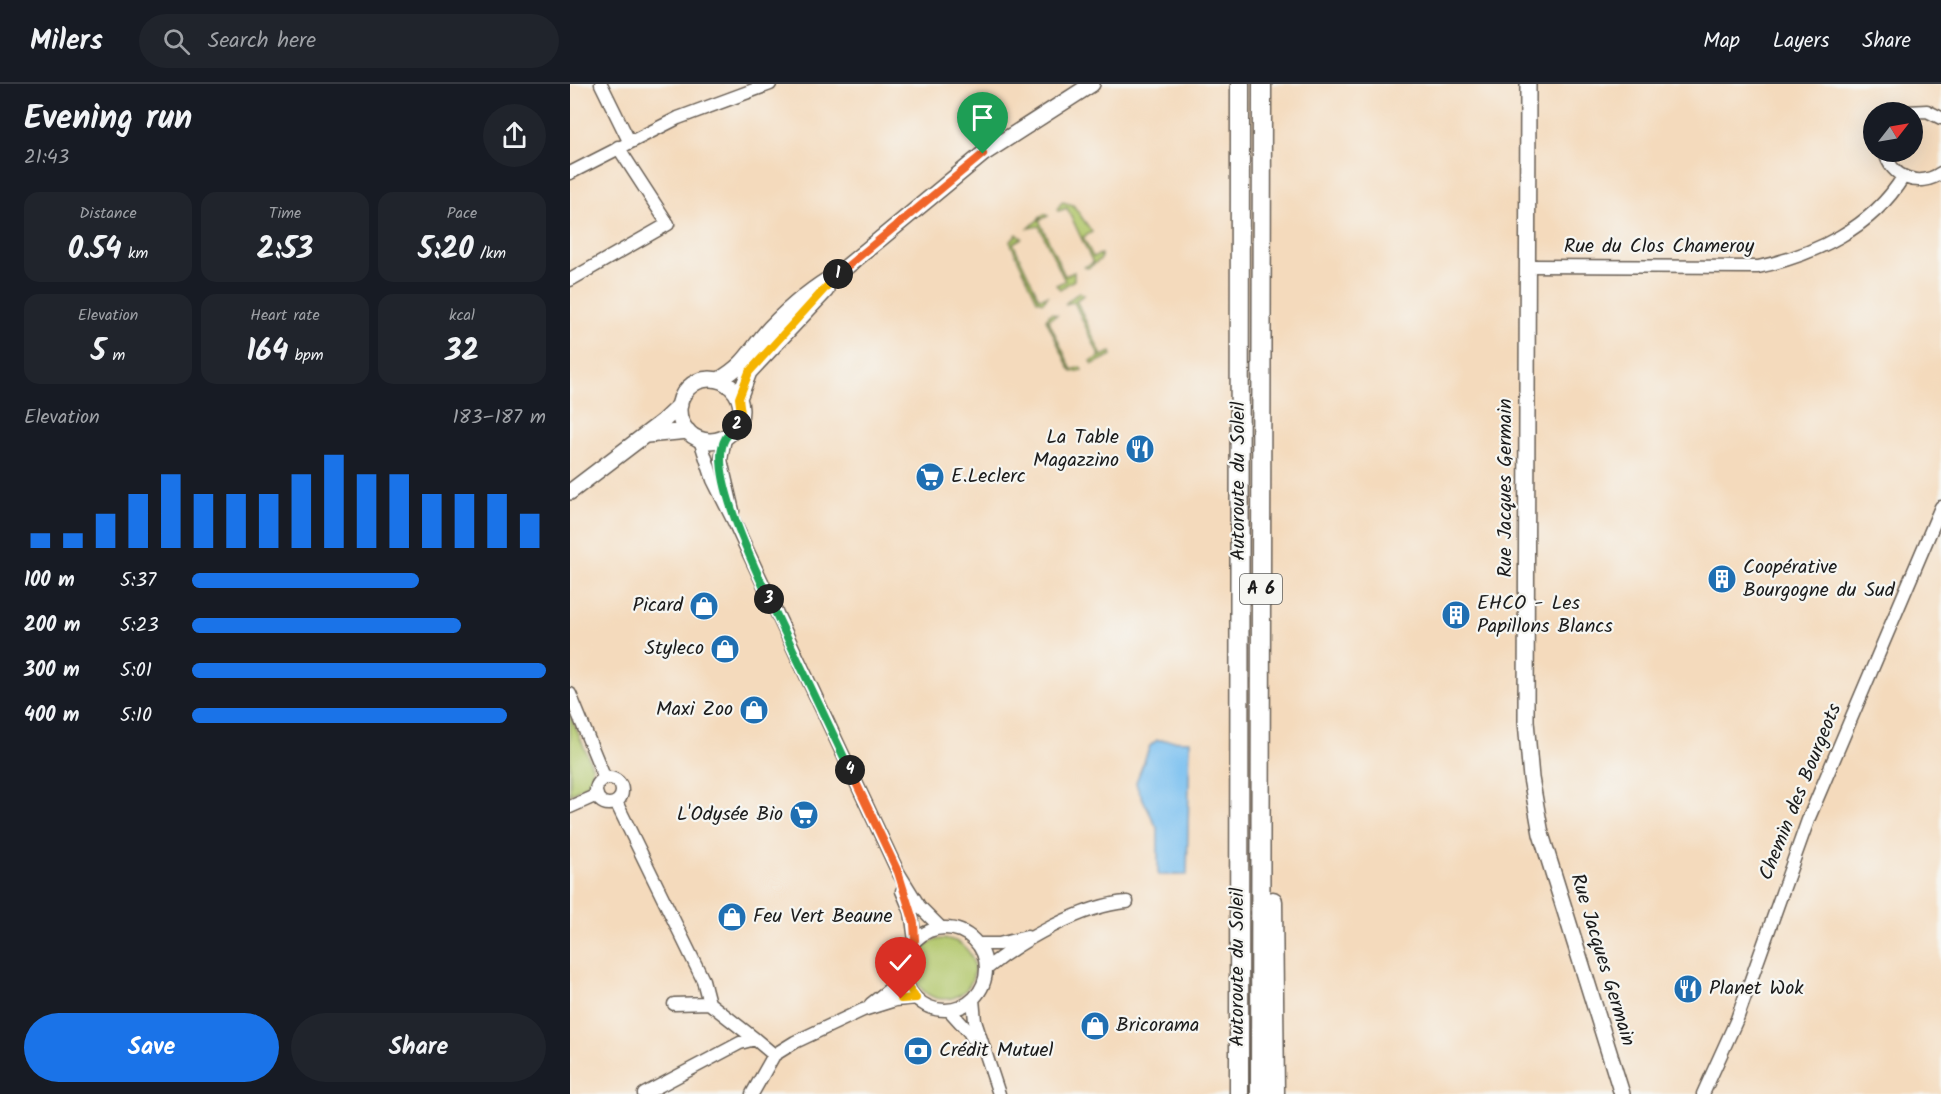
<!DOCTYPE html>
<html lang="en">
<head>
<meta charset="utf-8">
<style>
	body { margin:0; font-family:Kalam,sans-serif; background:#20242c; color:#f1f3f6; height:100vh; display:flex; flex-direction:column; font-size:22px; white-space:nowrap }
	* { box-sizing:border-box; margin:0 }
	p { font-size:20px; color:#9ea1a6 }
	.icon { flex:none; width:33px; height:33px; fill:none; stroke:currentColor; stroke-width:2; stroke-linecap:round; stroke-linejoin:round }
	.map { position:relative; flex:1; overflow:hidden }
	.details { display:flex; flex-direction:column; background:#171b24; width:570px }
	.details>* { flex:none }
	.needle { width:39px; rotate:59deg }
	.tools { position:absolute; left:1293px; top:18px; display:grid; gap:12px }
	.tools a { display:grid; place-items:center; width:60px; height:60px; border-radius:50%; background:#171b24; box-shadow:0 6px 24px #0002; font-size:30px }
	.pin { position:absolute; display:grid; place-items:center; width:51px; height:51px; color:#fff; margin:-62px -26px; border-radius:50% 50% 50% 0; rotate:-45deg; box-shadow:0 0 6px #0007 }
	.pin .icon { rotate:45deg }
	.km { position:absolute; width:30px; height:30px; margin:-15px; border-radius:50%; background:#222; color:#fff; font-size:16px; line-height:30px; text-align:center }
	.round { display:grid; place-items:center; flex:none; width:63px; height:63px; border-radius:32px; background:#20242c }
	.summary { display:flex; align-items:center; justify-content:space-between; height:102px; padding:0 24px }
	h1 { font-size:33px; font-weight:700; line-height:45px }
	.stats { display:grid; grid-template-columns:repeat(3,1fr); gap:9px; height:102px; padding:6px 24px }
	.stats div { display:grid; align-content:center; border-radius:15px; background:#20242c; text-align:center }
	.stats b { font-size:30px; font-weight:700 }
	.stats small { font-size:16px; font-weight:400 }
	.stats p { font-size:16px }
	.chart { height:168px; padding:12px 24px }
	.chart p { display:flex; justify-content:space-between }
	.chart svg { width:100%; height:108px; margin-top:6px; stroke:#1a73e8; stroke-width:6 }
	.button { display:flex; gap:12px; margin-top:auto; padding:12px 24px }
	.button a { flex:1; height:69px; border-radius:36px; background:#1a73e8; color:#fff; font-size:24px; font-weight:700; line-height:69px; text-align:center }
	.button a+a { background:#20242c; color:#f1f3f6 }
	ul { padding:0 24px; list-style:none; font-size:20px }
	li { display:grid; grid-template-columns:96px 72px 1fr; align-items:center; height:45px }
	li i { height:15px; border-radius:8px; background:#1a73e8 }
	header { display:flex; align-items:center; gap:36px; box-sizing:border-box; height:84px; padding:0 30px; background:#171b24; border-bottom:2px solid #363941 }
	header strong { font-size:28px }
	nav { display:flex; gap:33px; margin-inline-start:auto; font-size:21px }
	.search { width:420px; height:54px; background:#20242c; display:flex; align-items:center; gap:15px; box-sizing:border-box; padding:0 21px; border-radius:33px; color:#9ea1a6; font-size:22px }
	main { display:flex; flex:1; min-height:0 }
	.map>svg:first-child { display:block }
</style>
</head>
<body>
<header>
<strong>Milers</strong>
<div class="search"><svg class="icon" aria-label="search" viewBox="0 0 24 24"><circle cx="10" cy="10" r="6"/><path d="M15 15l6 6"/></svg>Search here</div>
<nav><a>Map</a><a>Layers</a><a>Share</a></nav>
</header>
<main>
<section class="details">
<div class="summary"><div><h1>Evening run</h1><p>21:43</p></div><a class="round"><svg class="icon" aria-label="share" viewBox="0 0 24 24"><path d="M12 15V3M7 8l5-5 5 5M5 13v7h14v-7"/></svg></a></div>
<div class="stats">
<div><p>Distance</p><b>0.54<small> km</small></b></div>
<div><p>Time</p><b>2:53</b></div>
<div><p>Pace</p><b>5:20<small> /km</small></b></div>
</div>
<div class="stats">
<div><p>Elevation</p><b>5<small> m</small></b></div>
<div><p>Heart rate</p><b>164<small> bpm</small></b></div>
<div><p>kcal</p><b>32</b></div>
</div>
<div class="chart"><p><span>Elevation</span>183–187 m</p>
<svg viewBox="0 0 160 44" preserveAspectRatio="none"><path d="M5 44V38M15 44V38M25 44V30M35 44V22M45 44V14M55 44V22M65 44V22M75 44V22M85 44V14M95 44V6M105 44V14M115 44V14M125 44V22M135 44V22M145 44V22M155 44V30"/></svg>
</div>
<ul>
<li><b>100 m</b>5:37<i style="width:64%"></i></li>
<li><b>200 m</b>5:23<i style="width:76%"></i></li>
<li><b>300 m</b>5:01<i style="width:100%"></i></li>
<li><b>400 m</b>5:10<i style="width:89%"></i></li>
</ul>
<div class="button"><a>Save</a><a>Share</a></div>
</section>
<div class="map">
<svg width="1371" height="1010" viewBox="0 0 1371 1010">
	<rect width="100%" height="100%" fill="#f6f6f2"/>
	<filter id="ink" filterUnits="userSpaceOnUse"><feTurbulence type="fractalNoise" baseFrequency=".0167" numOctaves="2"/><feDisplacementMap in="SourceGraphic" scale="12" xChannelSelector="R" yChannelSelector="G"/><feConvolveMatrix kernelMatrix="1 2 1 2 8 2 1 2 1" color-interpolation-filters="sRGB"/></filter>
	<filter id="wash" filterUnits="userSpaceOnUse"><feTurbulence type="fractalNoise" baseFrequency=".008" numOctaves="4" result="noise"/><feDisplacementMap in="SourceGraphic" scale="24" xChannelSelector="R" yChannelSelector="G"/><feGaussianBlur stdDeviation="1.35" result="paint"/><feColorMatrix in="noise" values="0 0 0 0 0 0 0 0 0 0 0 0 0 0 0 0 0 1.4 0 .05"/><feComposite in="paint" operator="in"/></filter>
	<g filter="url(#wash)">
		<rect width="100%" height="100%" fill="#f4dabc"/>
		<!-- green -->
		<path fill="#b2c76c" stroke="#677244" stroke-width="1.5" d="M492 118 503 121 522 148 513 153 523 173 531 170V175L518 184 514 183 523 179 497 124 488 127 487 125Z
			M474 130 478 132 469 136 495 192 504 188V196L490 205 486 201 495 197 469 142 459 144Z
			M447 150 452 154 443 159 469 214 478 212 473 218 467 216 440 158Z
			M509 208 514 211 506 216 532 272 541 268 542 271 523 280 521 277 530 273 504 218 495 220Z
			M481 229 487 231 478 235 502 286 510 283 512 286 503 288 499 284 476 235Z
			M0 630 22 682 23 696 0 711Z
			M344 885a30 30 0 1 1 60 0a30 30 0 1 1-60 0Z"/>
		<!-- water -->
		<path fill="#78bff0" stroke="#4a6e86" stroke-width="1.5" d="M587 656 620 657 617 791H588V746L567 703 566 698 580 662Z"/>
	</g>
	<g filter="url(#ink)">
		<g fill="none" stroke-linecap="round" stroke-linejoin="round">
			<!-- minor casing -->
			<g stroke="#685e54" stroke-width="15">
				<path id="minor" d="M31 0 59 57
					M1338 28 1357 27 1371 34
					M1315 68C1321 94 1349 104 1371 89
					M0 89 108 34 200 0
					M958 182 1188 183C1244 171 1302 144 1333 93
					M0 196 98 140 48 63
					M155 354 151 376 163 427
					M130 356 143 396 165 440 328 788 349 822 371 844
					M0 610 35 695
					M26 707a13 13 0 1 1 26 0a13 13 0 1 1-26 0Z
					M46 718 133 896 139 919 185 955
					M0 723 27 711
					M332 807 341 828 345 856
					M334 885a41 41 0 1 1 82 0a41 41 0 1 1-82 0Z
					M408 860H429L457 853
					M416 885C450 857 513 821 557 818
					M403 915 405 937 429 1010
					M104 920 139 919
					M301 920 320 905 334 883
					M379 926 399 948 408 963
					M74 1010 170 959 185 955 204 971
					M182 1010 204 971 225 958 293 926 325 916 346 914
					M1133 1010 1167 935 1238 736 1371 423"/>
			</g>
			<!-- major casing -->
			<g stroke="#685e54" stroke-width="18">
				<path id="major" d="M958 0 956 637 961 694 971 750 1052 1010
					M109 326a31 31 0 1 1 62 0a31 31 0 1 1-62 0Z
					M149 296C178 279 179 267 200 244 219 224 244 203 269 189L413 70 522 0
					M169 314 179 288 256 206
					M77 351 118 347
					M0 408 92 338 110 321"/>
			</g>
			<!-- highway casing -->
			<g stroke="#685e54" stroke-width="21">
				<path id="highway" d="M703 817 705 1010
					M669 1010 670 0
					M690 1010 692 0"/>
			</g>
			<!-- minor -->
			<use href="#minor" stroke="#fff" stroke-width="12"/>
			<!-- major -->
			<use href="#major" stroke="#fff" stroke-width="15"/>
			<!-- highway -->
			<use href="#highway" stroke="#fff" stroke-width="18"/>
		</g>
	</g>
	<g fill="none" stroke-linecap="round" stroke-linejoin="round" filter="url(#ink)">
		<!-- split-1 casing -->
		<g stroke="#fff" stroke-width="12">
			<path id="split-1" d="M268 190 413 70"/>
		</g>
		<!-- split-2 casing -->
		<g stroke="#fff" stroke-width="12">
			<path id="split-2" d="M167 341 171 329 169 314 179 288 268 190"/>
		</g>
		<!-- split-3 casing -->
		<g stroke="#fff" stroke-width="12">
			<path id="split-3" d="M167 341C164 347 157 350 155 355 137 386 185 484 199 515"/>
		</g>
		<!-- split-4 casing -->
		<g stroke="#fff" stroke-width="12">
			<path id="split-4" d="M199 515 280 686"/>
		</g>
		<!-- split-5 casing -->
		<g stroke="#fff" stroke-width="12">
			<path id="split-5" d="M280 686 328 788 344 839 345 856 342 860"/>
		</g>
		<!-- split-6 casing -->
		<g stroke="#fff" stroke-width="12">
			<path id="split-6" d="M331 915 346 914C333 898 329 877 342 860"/>
		</g>
		<!-- split-1 -->
		<use href="#split-1" stroke="#f0652b" stroke-width="8"/>
		<!-- split-2 -->
		<use href="#split-2" stroke="#f5b400" stroke-width="8"/>
		<!-- split-3 -->
		<use href="#split-3" stroke="#22a559" stroke-width="8"/>
		<!-- split-4 -->
		<use href="#split-4" stroke="#22a559" stroke-width="8"/>
		<!-- split-5 -->
		<use href="#split-5" stroke="#f0652b" stroke-width="8"/>
		<!-- split-6 -->
		<use href="#split-6" stroke="#f5b400" stroke-width="8"/>
	</g>
	<!-- icons -->
	<defs>
		<g id="restaurant-disc" transform="scale(1.5)"><circle r="9.5" fill="#1f6fb2" stroke="#f6f6f2"/><path d="M-5-6h1v4h1v-4h1v4h1v-4h1v5L-1.5 .5V6h-2V.5L-5-1ZM5-6V6H3V1.5H1.5Q1.5-4 5-6Z" fill="#fff"/></g>
		<g id="supermarket-disc" transform="scale(1.5)"><circle r="9.5" fill="#1f6fb2" stroke="#f6f6f2"/><path d="M-6-5.5h2.5l.6 2H6L4.5 2H-2.5L-4.4-4H-6ZM-1.5 3.2a1.3 1.3 0 1 0 .1 0ZM3 3.2a1.3 1.3 0 1 0 .1 0Z" fill="#fff"/></g>
		<g id="building-disc" transform="scale(1.5)"><circle r="9.5" fill="#1f6fb2" stroke="#f6f6f2"/><path d="M-4-6H4V6H1V3H-1V6H-4ZM-2.5-4.3h1.7v1.8h-1.7ZM.8-4.3h1.7v1.8H.8ZM-2.5-1h1.7V.8h-1.7ZM.8-1h1.7V.8H.8Z" fill="#fff"/></g>
		<g id="shop-disc" transform="scale(1.5)"><circle r="9.5" fill="#1f6fb2" stroke="#f6f6f2"/><path d="M-5-2.5h2.3a2.7 3.5 0 0 1 5.4 0H5L5.5 6h-11ZM-1.5-2.5h3a1.5 2.3 0 0 0-3 0Z" fill="#fff"/></g>
		<g id="bank-disc" transform="scale(1.5)"><circle r="9.5" fill="#1f6fb2" stroke="#f6f6f2"/><path d="M-6-4H6V4H-6ZM0-2.3a2.3 2.3 0 1 0 0 4.6a2.3 2.3 0 1 0 0-4.6Z" fill="#fff"/></g>
	</defs>
	<g fill-rule="evenodd">
		<use href="#restaurant-disc" x="570" y="365"/>
		<use href="#supermarket-disc" x="360" y="393"/>
		<use href="#building-disc" x="1152" y="495"/>
		<use href="#shop-disc" x="134" y="522"/>
		<use href="#building-disc" x="886" y="531"/>
		<use href="#shop-disc" x="155" y="565"/>
		<use href="#shop-disc" x="184" y="626"/>
		<use href="#supermarket-disc" x="234" y="731"/>
		<use href="#shop-disc" x="162" y="833"/>
		<use href="#restaurant-disc" x="1118" y="905"/>
		<use href="#shop-disc" x="525" y="942"/>
		<use href="#bank-disc" x="348" y="967"/>
	</g>
	<g text-anchor="middle" dominant-baseline="central" stroke-width="4.5" stroke-linejoin="round" paint-order="stroke">
		<!-- shield labels -->
		<rect fill="#f6f6f2" stroke="#5d5d5c" stroke-width="1.5" x="670" y="490" width="42" height="30" rx="4.5"/>
		<g font-size="18" font-weight="bold" fill="#1c1c1c">
			<text x="691" y="505">A 6</text>
		</g>
		<!-- street labels -->
		<g font-size="20" fill="#1c1c1c" stroke="#f6f6f2">
			<text x="1089" y="163">Rue du Clos Chameroy</text>
			<text transform="translate(669 397) rotate(-90)">Autoroute du Soleil</text>
			<text transform="translate(936 404) rotate(-90)">Rue Jacques Germain</text>
			<text transform="translate(1231 708) rotate(-68)">Chemin des Bourgeots</text>
			<text transform="translate(1032 876) rotate(73)">Rue Jacques Germain</text>
			<text transform="translate(668 883) rotate(-90)">Autoroute du Soleil</text>
		</g>
		<!-- poi labels -->
		<g font-size="20" fill="#1c1c1c" stroke="#f6f6f2" text-anchor="start">
			<text x="549" y="354" text-anchor="end">La Table<tspan x="549" dy="23">Magazzino</tspan></text>
			<text x="381" y="393">E.Leclerc</text>
			<text x="1173" y="484">Coopérative<tspan x="1173" dy="23">Bourgogne du Sud</tspan></text>
			<text x="907" y="520">EHCO - Les<tspan x="907" dy="23">Papillons Blancs</tspan></text>
			<text x="113" y="522" text-anchor="end">Picard</text>
			<text x="134" y="565" text-anchor="end">Styleco</text>
			<text x="163" y="626" text-anchor="end">Maxi Zoo</text>
			<text x="213" y="731" text-anchor="end">L'Odysée Bio</text>
			<text x="183" y="833">Feu Vert Beaune</text>
			<text x="1139" y="905">Planet Wok</text>
			<text x="546" y="942">Bricorama</text>
			<text x="369" y="967">Crédit Mutuel</text>
		</g>
	</g>
</svg>
<div class="tools">
<a><svg class="needle" viewBox="-14 -14 28 28"><path d="M0-13l5 13h-10z" fill="#e53935"/><path d="M0 13l5-13h-10z" fill="#9ea1a6"/></svg></a>
</div>
<div class="pin" style="left:413px;top:70px;background:#1e9e55"><svg class="icon" aria-label="arrive" viewBox="0 0 24 24"><path d="M6 21V4h12l-3 4 3 4H6"/></svg></div>
<div class="pin" style="left:331px;top:915px;background:#d93025"><svg class="icon" aria-label="check" viewBox="0 0 24 24"><path d="M5 12l5 5 9-10"/></svg></div>
<b class="km" style="left:268px;top:190px">1</b>
<b class="km" style="left:167px;top:341px">2</b>
<b class="km" style="left:199px;top:515px">3</b>
<b class="km" style="left:280px;top:686px">4</b>
</div>
</main>
</body>
</html>
